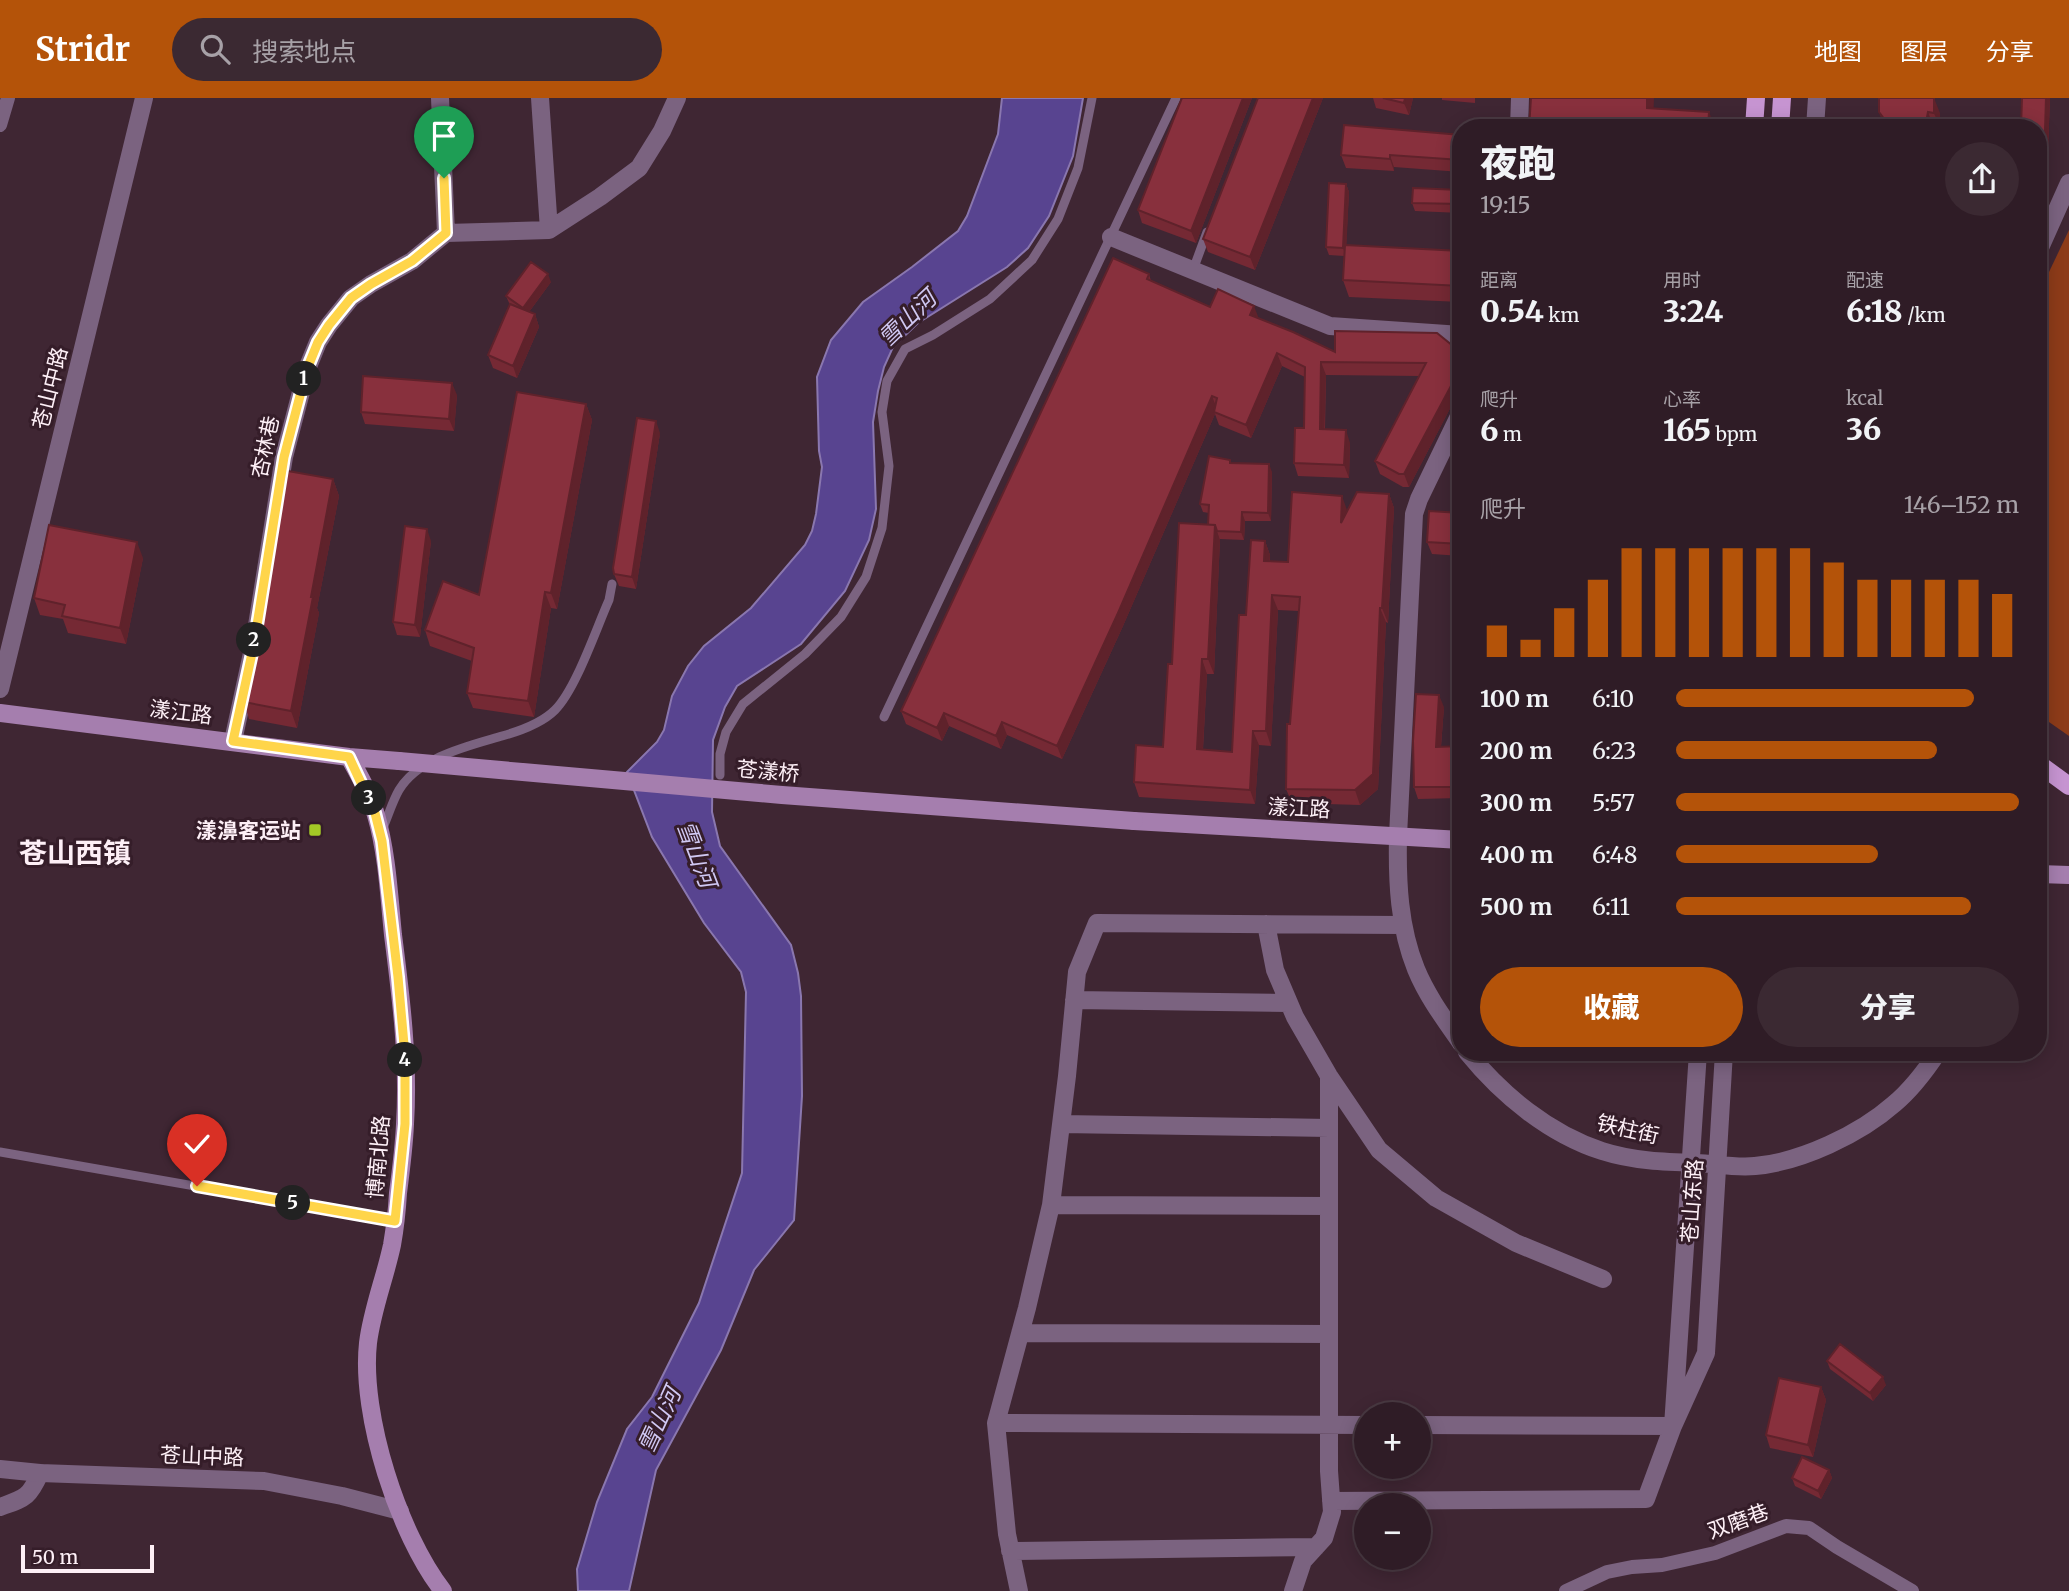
<!DOCTYPE html>
<html lang="zh">
<head>
<meta charset="utf-8">
<style>
	body { margin:0; font-family:Merriweather,"Noto Sans SC",serif; background:#3b2932; color:#f1f3f6; height:100vh; display:flex; flex-direction:column; font-size:26px; white-space:nowrap }
	* { box-sizing:border-box; margin:0 }
	p { font-size:23px; color:#a7a1a7 }
	.icon { flex:none; width:38px; height:38px; fill:none; stroke:currentColor; stroke-width:2; stroke-linecap:round; stroke-linejoin:round }
	.map { position:relative; flex:1; overflow:hidden }
	.drawer { position:absolute; left:1452px; top:21px; width:595px; height:942px; display:flex; flex-direction:column; background:#2f1c26; border-radius:28px; box-shadow:0 4px 18px #0003,0 0 0 2px #4a3a43 }
	.drawer>* { flex:none }
	.buttons { position:absolute; left:1354px; top:1304px; display:grid; gap:14px }
	.buttons a { display:grid; place-items:center; width:77px; height:77px; border-radius:50%; background:#2f1c26; box-shadow:0 4px 18px #0003,0 0 0 2px #4a3a43; font-size:35px }
	.scale { position:absolute; left:21px; bottom:18px; width:133px; box-sizing:border-box; padding-left:7px; border:4px solid #fdeff6; border-top:0; font-size:19px; line-height:24px; white-space:nowrap; color:#fdeff6; -webkit-text-stroke:5px #351d29; paint-order:stroke }
	.pin { position:absolute; display:grid; place-items:center; width:60px; height:60px; color:#fff; margin:-72px -30px; border-radius:50% 50% 50% 0; rotate:-45deg; box-shadow:0 0 7px #0007 }
	.pin .icon { rotate:45deg }
	.km { position:absolute; width:35px; height:35px; margin:-18px; border-radius:50%; background:#222; color:#fff; font-size:19px; line-height:35px; text-align:center }
	.round { display:grid; place-items:center; flex:none; width:74px; height:74px; border-radius:37px; background:#3b2932 }
	.overview { display:flex; align-items:center; justify-content:space-between; height:119px; padding:0 28px }
	h1 { font-size:38px; font-weight:800; line-height:52px }
	.stats { display:grid; grid-template-columns:repeat(3,1fr); gap:10px; height:119px; padding:7px 28px }
	.stats div { display:grid; align-content:center }
	.stats b { font-size:30px; font-weight:800 }
	.stats small { font-size:19px; font-weight:400 }
	.stats p { font-size:19px }
	.chart { height:196px; padding:14px 28px }
	.chart p { display:flex; justify-content:space-between }
	.chart svg { width:100%; height:126px; margin-top:7px; stroke:#b45309; stroke-width:6 }
	.button { display:flex; gap:14px; margin-top:auto; padding:14px 28px }
	.button a { flex:1; height:80px; border-radius:42px; background:#b45309; color:#fff; font-size:28px; font-weight:800; line-height:80px; text-align:center }
	.button a+a { background:#3b2932; color:#f1f3f6 }
	ul { padding:0 28px; list-style:none; font-size:23px }
	li { display:grid; grid-template-columns:112px 84px 1fr; align-items:center; height:52px }
	li i { height:18px; border-radius:9px; background:#b45309 }
	header { display:flex; align-items:center; gap:42px; box-sizing:border-box; height:98px; padding:0 35px; background:#b45309; color:#fff }
	header strong { font-size:33px }
	nav { display:flex; gap:38px; margin-inline-start:auto; font-size:24px }
	.search { width:490px; height:63px; background:#3b2932; display:flex; align-items:center; gap:18px; box-sizing:border-box; padding:0 24px; border-radius:38px; color:#a7a1a7; font-size:26px }
	.map>svg:first-child { display:block }
</style>
</head>
<body>
<header>
<strong>Stridr</strong>
<div class="search"><svg class="icon" aria-label="search" viewBox="0 0 24 24"><circle cx="10" cy="10" r="6"/><path d="M15 15l6 6"/></svg>搜索地点</div>
<nav><a>地图</a><a>图层</a><a>分享</a></nav>
</header>
<div class="map">
<svg width="2069" height="1493" viewBox="0 0 2069 1493">
	<rect width="100%" height="100%" fill="#3f2633"/>
	<!-- forest -->
	<path fill="#8d3b19" d="M2069 132V638L2039 617V195Z"/>
	<!-- water -->
	<path fill="#584490" stroke="#8a77af" stroke-width="2" d="M1002 0H1083L1073 58 1049 118 1028 150 1007 169 918 225 893 249 884 269 878 293 873 324 876 411 869 442 845 493 801 546 737 588 725 609 713 642 712 714 720 748 791 847 798 875 801 898 802 998 794 1122 754 1172 721 1252 656 1372 629 1493H578L577 1471 597 1404 627 1331 652 1299 699 1205 742 1075 746 894 741 874 704 825 652 739 627 674 657 644 664 632 672 598 688 568 704 548 751 510 805 447 812 433 816 416 822 369 819 353 817 279 831 242 863 204 912 169 958 133 967 118 998 36Z"/>
	<g fill="none" stroke-linecap="round" stroke-linejoin="round">
		<!-- service -->
		<path stroke="#7b6380" stroke-width="9" d="M1193 172 1207 134
			M884 619 1176 0
			M720 677V656L726 634 743 606 805 556 841 519 866 479 882 430 889 368 882 314 887 283 905 251 933 237 990 201 1032 162 1058 121 1078 70 1092 0
			M382 732C388 719 392 704 399 692 419 659 468 648 502 638 520 633 541 626 555 612 576 591 596 531 609 502L612 486
			M0 1054 395 1123"/>
		<!-- pedestrian -->
		<path stroke="#7b6380" stroke-width="14" d="M0 27 8 0
			M1566 1493 1607 1474 1632 1469 1662 1467 1715 1455 1786 1428 1809 1430 1837 1449 1912 1493"/>
		<!-- minor -->
		<path stroke="#7b6380" stroke-width="18" d="M540 0 549 132
			M1815 30 1817 0
			M446 135 549 132 600 99 639 70 662 33 677 0
			M1111 139 1330 228 1461 237
			M2039 152 2069 85
			M233 643 254 546 284 359 307 271 318 244 329 227 351 200 371 186 412 163 446 135 440 0
			M1398 738C1397 784 1399 829 1416 871 1427 898 1445 922 1461 945
			M1266 826 1275 872 1295 919 1329 978 1379 1052 1436 1100 1516 1145 1603 1181
			M1074 902 1289 905
			M1467 954C1502 997 1549 1036 1602 1053 1633 1063 1665 1064 1697 1065 1716 1066 1736 1070 1755 1068 1801 1064 1860 1036 1894 1006 1911 992 1926 972 1938 954
			M1698 954 1673 1328 1706 1255 1724 954
			M1061 1026 1329 1030
			M1051 1107 1329 1108
			M1020 1235 1329 1236
			M996 1325 1367 1327
			M1331 1403 1646 1401 1673 1328 1419 1327
			M0 1409C25 1400 29 1400 40 1375
			M1010 1453 1316 1449
			M1019 1493 1007 1436 996 1325 1027 1210 1051 1107 1067 978 1077 874 1097 825 1403 827
			M1293 1493 1303 1463 1324 1440 1332 1414 1329 1373V978"/>
		<!-- tertiary -->
		<path stroke="#7b6380" stroke-width="18" d="M1519 30 1520 0
			M0 591 144 0
			M1398 738 1414 416 1419 401 1461 314
			M0 1371 40 1375 264 1383 342 1398 400 1413"/>
		<!-- secondary -->
		<path stroke="#a57eae" stroke-width="18" d="M0 615 349 659 399 663
			M349 659C359 677 370 696 376 717 387 755 389 797 393 837 401 899 409 963 405 1026 404 1049 401 1072 398 1095 397 1112 395 1130 392 1147 385 1180 372 1212 368 1245 360 1317 399 1437 443 1493
			M1134 723 1461 742
			M2039 776 2069 777"/>
		<!-- primary -->
		<path stroke="#c694d1" stroke-width="18" d="M1754 30 1756 0
			M1780 30 1782 0
			M2039 666 2069 688"/>
		<!-- secondary-bridge -->
		<path stroke="#a57eae" stroke-width="18" d="M399 663 782 697 1134 723"/>
	</g>
	<!-- wall -->
	<path fill="#752934" d="M1182 0H1252L1196 145 1142 125 1138 112Z
		M1258 0H1323L1255 172 1208 154 1203 141Z
		M1373 0H1413L1409 17 1376 10Z
		M1442 0H1475V5L1442 2Z
		M2022 0H2050L2046 106H2039V30Z
		M1879 14 1940 15V30H1885Z
		M1461 37V74L1394 69V73L1346 70 1341 57Z
		M1346 86 1349 94 1346 148 1461 153V204L1349 199 1343 182 1344 158 1329 157 1326 149Z
		M1461 92V115L1415 113 1412 105Z
		M1149 176 1151 183 1210 209 1259 221 1335 254 1453 248 1458 261 1456 299 1409 389H1403L1380 376 1375 363 1420 278 1326 277 1325 331 1350 345 1349 380 1298 378 1294 365 1304 330 1305 279 1282 268 1251 340 1219 327 1215 316 1123 528 1062 661 1007 637 1001 651 949 628 942 643 906 626 901 613Z
		M551 184 529 214 535 216 539 229 517 280 493 270 488 257 510 207 506 198Z
		M457 297 454 333 365 326 361 314Z
		M586 306 592 322 557 511 551 510 534 619 473 610 467 595 472 563 430 548 425 532 479 497Z
		M660 335 636 491 619 488 614 476Z
		M1232 365 1272 374 1271 423H1245L1244 442 1220 441 1214 576H1207L1203 652 1232 654 1246 517 1265 443 1270 457V463L1288 464 1347 413 1389 396 1394 410 1388 525 1386 524 1378 691 1360 707 1292 705 1286 691 1299 513 1278 512 1271 648 1259 647 1255 706 1139 699 1134 684 1163 649 1172 566 1208 427 1209 415 1203 414 1200 406Z
		M333 381 339 398 317 510 319 515 297 630 249 621 244 604Z
		M1461 415V458L1432 456 1427 444Z
		M431 443 420 539 397 537 393 524Z
		M143 460 126 546 68 535 63 521 40 517 34 500Z
		M1461 524V574L1457 562Z
		M1444 609 1441 649 1461 648V702V700L1418 701 1414 689Z
		M1827 1263 1886 1287 1873 1303 1830 1271Z
		M1821 1289 1826 1302 1813 1359 1770 1350 1766 1337Z
		M1829 1372 1832 1380 1821 1401 1795 1388 1792 1380Z"/>
	<!-- shaded-wall -->
	<path fill="#5f222b" d="M1243 0H1252L1196 145 1191 133Z
		M1313 0H1323L1255 172 1250 159Z
		M1405 0H1413L1409 17 1404 5Z
		M1647 0H1654L1653 26 1647 10Z
		M1934 0 1940 15V30L1934 15Z
		M2046 0H2050L2046 106 2043 98Z
		M1709 14 1715 30H1708Z
		M1928 14 1934 30H1925Z
		M1390 57 1394 69V73L1390 61Z
		M1346 86 1349 94 1346 158 1343 150Z
		M548 176 551 184 526 218 523 210Z
		M1254 208 1259 221 1250 217Z
		M535 216 539 229 517 280 513 268Z
		M1453 248 1458 261 1456 299 1409 389 1404 376Z
		M1277 255 1282 268 1251 340 1246 327Z
		M1321 264 1326 277 1324 344 1320 331Z
		M452 285 457 297 454 333 449 321Z
		M1212 298 1217 311 1214 314 1215 316 1123 528 1062 661 1057 648Z
		M586 306 592 322 557 511 551 495Z
		M656 323 660 335 636 491 632 479Z
		M1346 332 1350 345 1349 380 1344 367Z
		M1269 366 1272 374 1271 423 1268 415Z
		M333 381 339 398 317 510 319 515 297 630 291 613 311 499Z
		M1389 396 1394 410 1388 525 1382 510Z
		M1342 398 1347 412 1341 425Z
		M1242 414 1245 423 1244 442 1241 434Z
		M1215 427 1220 442 1214 576 1208 561Z
		M427 431 431 443 420 539 415 527Z
		M1265 443 1270 457 1269 478 1264 463Z
		M137 444 143 460 126 546 120 530Z
		M545 494 551 510 534 619 528 603Z
		M1272 497 1278 512 1271 648 1266 633Z
		M1380 510 1386 524 1378 691 1360 707 1355 692Z
		M1202 561 1207 576 1202 666 1197 651Z
		M1439 597 1444 609 1440 660 1436 649Z
		M944 615 949 628 942 643 937 630Z
		M1002 624 1007 637 1001 651 996 638Z
		M1253 633 1259 647 1255 706 1250 692Z
		M1883 1279 1886 1287 1873 1303 1870 1295Z
		M1821 1289 1826 1302 1813 1359 1808 1347Z
		M1829 1372 1832 1380 1821 1401 1818 1393Z"/>
	<!-- building -->
	<path fill="#88303d" stroke="#5f222b" stroke-width="2" d="M1182 0H1243L1191 133 1138 112Z
		M1258 0H1313L1250 159 1203 141Z
		M1383 0H1405L1404 5Z
		M1531 0H1647V10L1709 14 1708 30H1529Z
		M1879 0H1934V15L1928 14 1925 30H1891L1879 14Z
		M2022 0H2046L2043 98H2039V30H2021Z
		M1344 27 1461 37V62L1390 57V61L1341 57Z
		M1329 85 1346 86 1343 150 1326 149Z
		M1413 90 1461 92V106L1412 105Z
		M1345 147 1461 153V188L1343 182Z
		M1113 160 1149 176 1147 181 1210 209 1218 191 1254 208 1250 217 1293 234 1335 254V233L1437 235 1453 248 1452 286 1404 376H1399L1375 363 1426 265 1321 264 1320 331 1346 332 1344 367 1294 365 1295 330H1304L1305 269 1277 255 1246 327 1214 314 1217 300 1212 298 1118 515 1057 648 1002 624 996 638 944 615 937 630 901 613Z
		M531 164 548 176 523 210 506 198Z
		M510 206 535 216 513 268 488 257Z
		M363 278 452 285 449 321 361 314Z
		M517 294 586 306 551 495 545 494 528 603 467 595 474 550 425 532 443 483 479 497Z
		M637 320 656 323 632 479 614 476 613 470Z
		M1209 358 1230 362V365L1269 366 1268 415 1242 414 1241 434 1217 433 1215 427H1208L1209 407 1200 406Z
		M288 373 333 381 311 499H313L291 613 244 604 259 532Z
		M1292 394 1342 398 1341 425 1357 394 1389 396 1382 510H1380L1373 676 1355 692 1286 691 1287 626H1290L1300 499 1272 497 1266 633H1253L1250 692 1134 684 1136 647 1163 649 1168 566H1172L1179 425 1215 427 1208 561H1202L1197 651 1232 654 1239 517H1246L1251 442 1265 443 1264 463 1288 464Z
		M1429 413 1461 415V446L1427 444Z
		M49 427 137 444 120 530 62 518 65 507 34 500Z
		M405 428 427 431 415 527 393 524Z
		M1459 524H1461V562H1457Z
		M1416 596 1439 597 1436 649 1461 648V695H1459V689H1414L1413 643Z
		M1840 1246 1883 1279 1870 1295 1827 1263Z
		M1779 1280 1821 1289 1808 1347 1766 1337Z
		M1802 1359 1829 1372 1818 1393 1792 1380Z"/>
	<g fill="none" stroke-linecap="round" stroke-linejoin="round">
		<!-- route casing -->
		<g stroke="#fff" stroke-width="14">
			<path id="route" d="M197 1088 395 1123 405 1026V958L398 879 382 743 375 715 349 659 233 643 254 546 284 359 307 271 318 244 329 227 351 200 371 186 412 163 446 135 444 80"/>
		</g>
		<!-- route -->
		<use href="#route" stroke="#ffd54a" stroke-width="9"/>
	</g>
	<!-- markers -->
	<rect fill="#a3c926" stroke="#351d29" stroke-width="2.5" x="308" y="725" width="14" height="14" rx="3.5"/>
	<g text-anchor="middle" dominant-baseline="central" stroke-width="6" stroke-linejoin="round" paint-order="stroke">
		<!-- street labels -->
		<g font-size="21" fill="#fdeff6" stroke="#351d29">
			<text transform="translate(50 290) rotate(-76)">苍山中路</text>
			<text transform="translate(265 349) rotate(-78)">杏林巷</text>
			<text transform="translate(181 614) rotate(7)">漾江路</text>
			<text transform="translate(768 673) rotate(5)">苍漾桥</text>
			<text transform="translate(1299 710) rotate(3)">漾江路</text>
			<text transform="translate(1628 1031) rotate(13)">铁柱街</text>
			<text transform="translate(378 1059) rotate(-85)">博南北路</text>
			<text transform="translate(1692 1103) rotate(-86)">苍山东路</text>
			<text transform="translate(202 1358) rotate(2)">苍山中路</text>
			<text transform="translate(1738 1423) rotate(-20)">双磨巷</text>
		</g>
		<!-- poi labels -->
		<g font-size="21" font-weight="bold" fill="#fdeff6" stroke="#351d29" text-anchor="end">
			<text x="301" y="732">漾濞客运站</text>
		</g>
		<!-- water labels -->
		<g font-size="23" font-style="italic" fill="#d0c8f3" stroke="#351d29">
			<text transform="translate(907 220) rotate(-44)">雪山河</text>
			<text transform="translate(697 756) rotate(69)">雪山河</text>
			<text transform="translate(659 1322) rotate(-65)">雪山河</text>
		</g>
		<!-- district labels -->
		<g font-size="28" font-weight="bold" fill="#fdeff6" stroke="#351d29">
			<text x="75" y="755">苍山西镇</text>
		</g>
	</g>
</svg>
<div class="buttons">
<a>+</a>
<a>−</a>
</div>
<div class="scale">50 m</div>
<div class="pin" style="left:444px;top:80px;background:#1e9e55"><svg class="icon" aria-label="arrive" viewBox="0 0 24 24"><path d="M6 21V4h12l-3 4 3 4H6"/></svg></div>
<div class="pin" style="left:197px;top:1088px;background:#d93025"><svg class="icon" aria-label="check" viewBox="0 0 24 24"><path d="M5 12l5 5 9-10"/></svg></div>
<b class="km" style="left:304px;top:281px">1</b>
<b class="km" style="left:254px;top:542px">2</b>
<b class="km" style="left:369px;top:700px">3</b>
<b class="km" style="left:405px;top:962px">4</b>
<b class="km" style="left:293px;top:1105px">5</b>
<section class="drawer">
<div class="overview"><div><h1>夜跑</h1><p>19:15</p></div><a class="round"><svg class="icon" aria-label="share" viewBox="0 0 24 24"><path d="M12 15V3M7 8l5-5 5 5M5 13v7h14v-7"/></svg></a></div>
<div class="stats">
<div><p>距离</p><b>0.54<small> km</small></b></div>
<div><p>用时</p><b>3:24</b></div>
<div><p>配速</p><b>6:18<small> /km</small></b></div>
</div>
<div class="stats">
<div><p>爬升</p><b>6<small> m</small></b></div>
<div><p>心率</p><b>165<small> bpm</small></b></div>
<div><p>kcal</p><b>36</b></div>
</div>
<div class="chart"><p><span>爬升</span>146–152 m</p>
<svg viewBox="0 0 160 44" preserveAspectRatio="none"><path d="M5 44V33M15 44V38M25 44V27M35 44V17M45 44V6M55 44V6M65 44V6M75 44V6M85 44V6M95 44V6M105 44V11M115 44V17M125 44V17M135 44V17M145 44V17M155 44V22"/></svg>
</div>
<ul>
<li><b>100 m</b>6:10<i style="width:87%"></i></li>
<li><b>200 m</b>6:23<i style="width:76%"></i></li>
<li><b>300 m</b>5:57<i style="width:100%"></i></li>
<li><b>400 m</b>6:48<i style="width:59%"></i></li>
<li><b>500 m</b>6:11<i style="width:86%"></i></li>
</ul>
<div class="button"><a>收藏</a><a>分享</a></div>
</section>
</div>
</body>
</html>
